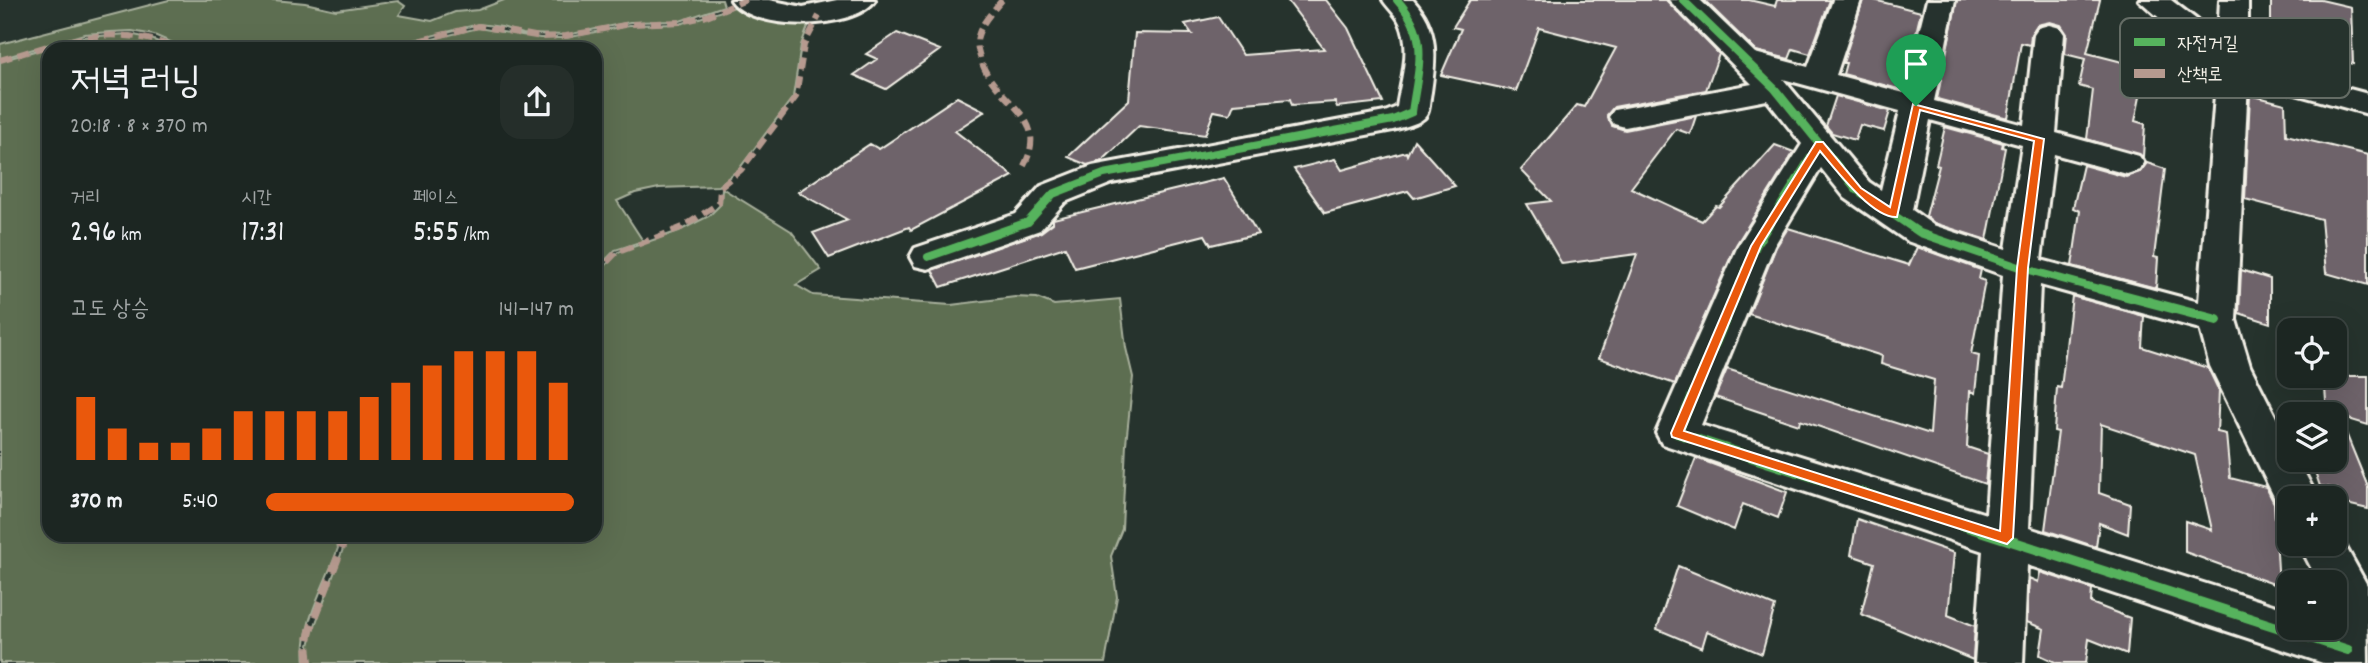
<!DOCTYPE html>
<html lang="ko">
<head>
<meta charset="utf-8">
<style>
	body { margin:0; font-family:Dekko,"Poor Story",sans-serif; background:#252e2a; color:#f1f3f6; height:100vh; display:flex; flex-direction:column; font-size:26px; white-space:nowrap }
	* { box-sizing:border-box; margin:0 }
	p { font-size:23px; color:#a0a5a5 }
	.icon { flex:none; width:38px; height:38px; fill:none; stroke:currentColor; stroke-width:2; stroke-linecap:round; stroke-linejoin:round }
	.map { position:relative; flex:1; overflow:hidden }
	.details { position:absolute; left:42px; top:42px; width:560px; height:500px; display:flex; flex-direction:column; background:#1c2622; border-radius:21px; box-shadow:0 7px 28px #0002,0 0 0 2px #3a4340 }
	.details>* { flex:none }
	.buttons { position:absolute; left:2277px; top:318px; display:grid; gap:14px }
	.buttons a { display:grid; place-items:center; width:70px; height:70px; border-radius:14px; background:#1c2622; box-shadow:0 7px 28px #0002,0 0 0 2px #3a4340; font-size:35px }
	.pin { position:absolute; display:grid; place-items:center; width:60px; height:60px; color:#fff; margin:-72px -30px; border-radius:50% 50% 50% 0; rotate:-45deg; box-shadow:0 0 7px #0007 }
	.pin .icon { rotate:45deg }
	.round { display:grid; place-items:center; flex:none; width:74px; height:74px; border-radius:21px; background:#252e2a }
	.summary { display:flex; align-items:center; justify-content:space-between; height:119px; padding:0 28px }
	h1 { font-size:38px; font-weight:600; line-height:52px }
	.stats { display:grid; grid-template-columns:repeat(3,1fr); gap:10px; height:119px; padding:7px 28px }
	.stats div { display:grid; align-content:center }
	.stats b { font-size:30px; font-weight:600 }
	.stats small { font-size:19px; font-weight:400 }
	.stats p { font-size:19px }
	.chart { height:196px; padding:14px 28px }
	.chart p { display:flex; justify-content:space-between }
	.chart svg { width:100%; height:126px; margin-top:7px; stroke:#ea580c; stroke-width:6 }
	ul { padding:0 28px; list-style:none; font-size:23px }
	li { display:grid; grid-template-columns:112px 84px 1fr; align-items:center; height:52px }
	li i { height:18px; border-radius:9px; background:#ea580c }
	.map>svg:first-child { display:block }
</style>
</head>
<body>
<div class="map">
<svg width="2368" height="663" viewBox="0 0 2368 663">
	<rect width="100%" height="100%" fill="#26332d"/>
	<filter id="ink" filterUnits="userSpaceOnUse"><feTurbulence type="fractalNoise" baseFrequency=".0143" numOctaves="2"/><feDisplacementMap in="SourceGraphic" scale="14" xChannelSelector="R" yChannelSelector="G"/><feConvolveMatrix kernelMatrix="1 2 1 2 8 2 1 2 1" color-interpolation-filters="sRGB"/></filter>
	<g filter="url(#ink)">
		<!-- green -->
		<path fill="#5d6e51" stroke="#a8b09c" stroke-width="2" d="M169 0H274L305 3 336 10 398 1 405 6 399 15 432 21 455 12 478 10 504 0H722L724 6 680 21 630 22 567 35 523 34 502 27 479 24 379 49H187L154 35 132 31 110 32 84 34 0 59V44Z
			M741 5 804 19 809 24 801 45 793 97 739 169 718 186 659 188 635 193 617 201 643 241 615 250 595 271V49H391L478 28 540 38H566L629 25 680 24Z
			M129 34 149 38 175 49H49V536H335L338 548C326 584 300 624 305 663H0V61L83 37Z
			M722 188 791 231 821 270 796 285 813 295 951 305 1015 297 1037 298 1054 305 1120 299 1126 348 1133 377 1126 444 1122 529 1111 556 1117 597 1105 663H312L309 645 313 631 344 546 342 536H595V277L618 252 679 231 709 216 721 204Z"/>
		<!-- building -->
		<path fill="#6e646a" stroke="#f4f1e8" stroke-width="2" d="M1287 0H1326L1348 28 1383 102 1337 107 1335 102 1292 105 1290 99 1234 104 1230 114 1214 111 1205 135 1139 126 1102 161 1087 165 1068 157 1129 100 1135 33 1192 34 1185 24 1218 17 1243 55 1324 49Z
			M1470 0H1666L1719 54 1706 90 1614 107 1607 115 1612 126 1625 130 1696 116 1690 134 1676 129 1631 188 1702 221 1716 206 1719 207 1775 145 1794 152 1736 245 1675 384 1599 358 1637 254 1562 264 1527 204 1551 201 1521 170 1577 105 1584 107 1616 48 1539 28 1516 91 1441 75 1461 29 1453 27Z
			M1704 0H1749L1775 6 1777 0H1830L1810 54 1793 49 1789 59 1756 51Z
			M1863 0H1874L1921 12 1902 90 1843 74 1846 63H1843Z
			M1957 0H2100L2087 53 2146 68 2135 121 2145 124 2143 157 2087 139 2093 90 2079 86 2085 59 2065 54 2067 34 2061 25 2050 22 2037 25 2031 34 2030 45 2021 43 2008 118 1937 99Z
			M2271 0H2321L2351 7 2353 64 2271 44Z
			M897 33 940 50 886 89 854 75 877 59 866 54Z
			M2250 95 2285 104 2286 135 2368 155V285L2326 273 2321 219 2245 199Z
			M1836 96 1890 111 1884 131 1860 125 1855 140 1832 133 1826 126Z
			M957 97 985 111 955 131 1013 176 911 230 909 227 829 258 813 233 848 220 798 192 870 144 879 149Z
			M1945 127 2003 143 2002 147 2005 148 1987 240 1934 223 1926 216 1939 166 1936 165Z
			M1414 140 1455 186 1414 198 1408 191 1325 213 1294 169 1335 159 1342 170 1406 152 1407 155Z
			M2147 163 2165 169 2154 257 2158 258 2156 288 2072 266 2080 211 2073 208 2083 165 2126 177 2140 172Z
			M1224 178 1258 234 1211 245 1205 235 1075 268 1065 247 941 287 932 270 1041 232 1053 223V219Z
			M1788 228 1909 265 1917 247 1981 270 1979 279 1985 281 1971 354 1979 356 1975 393 1970 391 1967 447 1988 454 1985 484 1800 420 1799 425 1715 397 1727 369 1930 434 1934 380 1881 364 1882 356 1749 314 1776 247Z
			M2241 270 2270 279V323L2239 313Z
			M2072 296 2144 316 2142 347 2208 368 2219 391 2217 432 2226 434 2230 478 2266 487 2274 503 2279 586 2185 552V521L2212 530 2195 455 2101 424 2099 493 2130 504 2128 534 2099 523 2096 547 2045 530 2058 432 2054 431 2057 387 2061 388Z
			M2324 376H2368V425L2339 416 2368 487V509L2342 503 2337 489 2320 486 2311 460H2334V415L2327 413Z
			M1696 458 1787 492 1778 518 1743 504 1734 530 1677 506Z
			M1857 519 1954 553 1948 615 1975 626 1973 660 1861 614 1874 563 1851 555Z
			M1678 566 1775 606 1762 654 1707 631 1702 648 1657 629Z
			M2040 572 2092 589 2091 603 2130 618 2127 654 2089 639 2086 663H2057L2040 655 2044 629 2027 622 2029 578 2038 582Z"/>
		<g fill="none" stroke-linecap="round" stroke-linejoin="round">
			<!-- minor casing -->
			<g stroke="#f4f1e8" stroke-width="6">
				<path id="minor" d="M731 0H769L803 7 837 0H875C854 31 752 32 731 0Z
					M1383 0H1413C1439 28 1436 57 1431 92 1429 100 1430 113 1424 118 1416 125 1402 127 1393 130L1112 183 1065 202 1040 230 928 269 915 266 910 257 915 248 1016 214 1041 186 1092 166 1385 112 1397 107C1401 80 1412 49 1400 23 1396 14 1388 8 1383 0Z
					M1669 0H1700L1755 53 1808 67 1833 0H1861L1836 75 1904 93 1927 0H1955L1934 101 2024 125 2034 34 2038 28 2049 25 2060 28 2064 34 2056 133 2139 156 2144 163 2139 170 2127 174 2054 154 2041 260 2199 302 2217 69 2139 0H2171L2218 36 2220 0H2248V62L2368 94V114L2248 81 2236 320 2250 366 2289 443V460H2298L2318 499H2289V514L2281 511 2210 366 2200 329 2040 285 2029 528 2289 610V628H2334V583H2319L2299 544H2334V530L2337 531 2367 585 2368 663H2323L2027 565 2023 663H1975L1983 551 1662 444 1656 433 1738 246 1802 144 1767 100 1625 127 1614 124 1609 117 1614 110 1752 84ZM1783 79 1900 111 1881 190 1869 182ZM1930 120 2022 145 2006 249 1933 225 1912 210ZM1821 168 1845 198 1907 241 2003 275 1986 514 1701 425 1774 246Z"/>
			</g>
			<!-- minor -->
			<use href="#minor" fill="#26332d" fill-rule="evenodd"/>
			<!-- quiet-far1 -->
			<path stroke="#b69a8f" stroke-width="6" stroke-dasharray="12 6" stroke-linecap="butt" d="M1002 0C993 11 982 22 978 36 976 43 978 50 980 57 992 105 1056 113 1021 171
				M385 49 478 26 541 37 566 36 630 24 680 22 704 17 746 0
				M0 60C70 40 109 22 181 49
				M595 275 616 253 683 227 719 203 720 187 741 170 796 97 804 45 819 16"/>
			<!-- quiet -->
			<path stroke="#b69a8f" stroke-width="8" stroke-dasharray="16 8" stroke-linecap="butt" d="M309 663 307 645 310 631 342 547 339 536"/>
			<!-- cycleway-far1 casing -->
			<g stroke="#26332d" stroke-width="11">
				<path id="cycleway-far1" d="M1683 0 1775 89 1857 190 1920 233 2022 268 2106 291
					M928 257 1028 222 1053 194 1104 174 1393 120 1412 112C1418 67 1431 37 1397 0
					M1737 291 1756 246 1819 144"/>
			</g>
			<!-- cycleway casing -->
			<g stroke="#26332d" stroke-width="14">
				<path id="cycleway" d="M1738 289 1677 433 2348 650
					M2100 289 2217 320"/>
			</g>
			<!-- cycleway-far1 -->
			<use href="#cycleway-far1" stroke="#56b35d" stroke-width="8"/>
			<!-- cycleway -->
			<use href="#cycleway" stroke="#56b35d" stroke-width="10"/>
		</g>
	</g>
	<!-- route -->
	<path fill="#ea580c" stroke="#fff" stroke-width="2" fill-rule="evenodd" d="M1913 104 2044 139 2028 268 2013 538 2007 544 1672 437 1671 433 1751 246 1816 142H1823L1861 188 1890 207ZM1920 110 2034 141 2017 268 2000 531 1684 431 1761 246 1820 151C1835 169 1873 219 1897 217Z"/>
	<!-- legend -->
	<rect x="2120" y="18" width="230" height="80" rx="10" fill="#26332d" stroke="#646c65" stroke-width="2"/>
	<rect x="2134" y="38" width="31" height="8" fill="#56b35d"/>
	<rect x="2134" y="69" width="31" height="9" fill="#b69a8f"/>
	<g font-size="19" fill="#f4f1e8">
		<text x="2177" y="49">자전거길</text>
		<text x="2177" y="80">산책로</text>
	</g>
</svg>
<div class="buttons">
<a><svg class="icon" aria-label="locate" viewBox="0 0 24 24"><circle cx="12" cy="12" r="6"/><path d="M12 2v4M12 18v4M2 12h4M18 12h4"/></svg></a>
<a><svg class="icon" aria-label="layers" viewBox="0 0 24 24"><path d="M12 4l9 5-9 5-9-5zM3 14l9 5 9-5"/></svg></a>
<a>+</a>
<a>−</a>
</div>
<div class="pin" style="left:1916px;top:106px;background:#1e9e55"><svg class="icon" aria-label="arrive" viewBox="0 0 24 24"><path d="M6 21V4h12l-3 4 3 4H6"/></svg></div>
<section class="details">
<div class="summary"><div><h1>저녁 러닝</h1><p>20:18 · 8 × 370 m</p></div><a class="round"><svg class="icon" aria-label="share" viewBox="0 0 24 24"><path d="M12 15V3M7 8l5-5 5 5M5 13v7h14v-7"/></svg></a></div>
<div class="stats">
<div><p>거리</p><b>2.96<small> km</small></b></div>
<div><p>시간</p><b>17:31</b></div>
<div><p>페이스</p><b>5:55<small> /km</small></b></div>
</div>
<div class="chart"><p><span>고도 상승</span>141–147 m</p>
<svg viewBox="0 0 160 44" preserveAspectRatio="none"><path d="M5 44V22M15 44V33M25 44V38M35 44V38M45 44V33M55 44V27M65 44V27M75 44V27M85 44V27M95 44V22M105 44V17M115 44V11M125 44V6M135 44V6M145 44V6M155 44V17"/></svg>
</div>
<ul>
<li><b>370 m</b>5:40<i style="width:100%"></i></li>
</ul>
</section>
</div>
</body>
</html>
